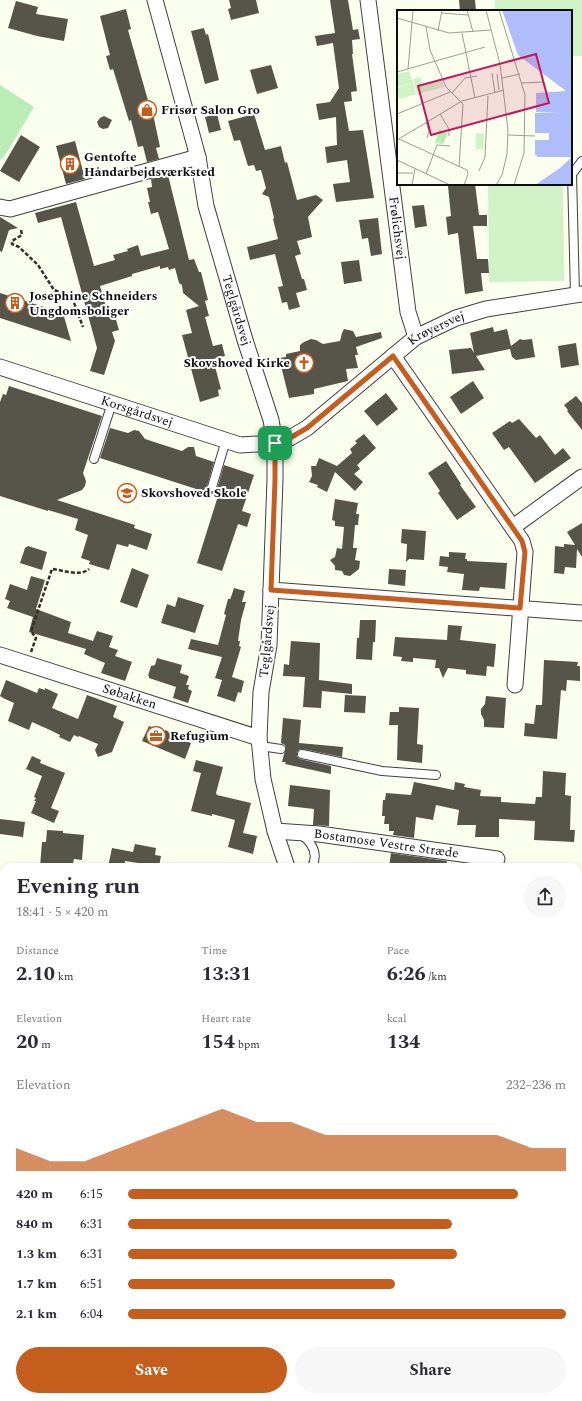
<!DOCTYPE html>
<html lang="en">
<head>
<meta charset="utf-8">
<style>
	body { margin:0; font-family:Spectral,serif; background:#f7f7f7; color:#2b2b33; height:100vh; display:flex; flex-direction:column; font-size:15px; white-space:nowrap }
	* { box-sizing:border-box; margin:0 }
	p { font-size:13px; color:#7c7c81 }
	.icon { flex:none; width:22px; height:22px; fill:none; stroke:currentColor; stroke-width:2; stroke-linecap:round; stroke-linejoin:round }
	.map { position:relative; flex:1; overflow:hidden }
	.details { position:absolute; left:0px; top:863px; width:582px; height:538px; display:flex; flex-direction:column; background:#fff; border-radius:12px 12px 0 0; box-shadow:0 2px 6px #0003 }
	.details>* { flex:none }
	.pin { position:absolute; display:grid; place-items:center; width:34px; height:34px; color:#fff; margin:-17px; border-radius:8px; box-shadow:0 2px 6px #0006 }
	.round { display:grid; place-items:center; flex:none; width:42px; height:42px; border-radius:21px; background:#f7f7f7 }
	.summary { display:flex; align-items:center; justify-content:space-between; height:68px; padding:0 16px }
	h1 { font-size:22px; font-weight:700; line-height:30px }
	.metrics { display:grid; grid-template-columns:repeat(3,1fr); gap:6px; height:68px; padding:4px 16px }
	.metrics div { display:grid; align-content:center }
	.metrics b { font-size:20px; font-weight:700 }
	.metrics small { font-size:11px; font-weight:400 }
	.metrics p { font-size:11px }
	.chart { height:112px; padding:8px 16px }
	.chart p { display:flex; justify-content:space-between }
	.chart svg { width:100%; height:72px; margin-top:4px; fill:#c55d1d; opacity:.7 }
	.button { display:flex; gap:8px; margin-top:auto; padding:8px 16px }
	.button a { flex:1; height:46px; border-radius:24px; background:#c55d1d; color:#fff; font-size:16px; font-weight:700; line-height:46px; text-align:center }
	.button a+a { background:#f7f7f7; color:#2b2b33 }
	ul { padding:0 16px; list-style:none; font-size:13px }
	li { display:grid; grid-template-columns:64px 48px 1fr; align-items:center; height:30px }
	li i { height:10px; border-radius:5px; background:#c55d1d }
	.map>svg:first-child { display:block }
</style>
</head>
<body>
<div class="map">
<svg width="582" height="1401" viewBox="0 0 582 1401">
	<rect width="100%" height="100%" fill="#fbffee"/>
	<!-- green -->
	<path fill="#baecb5" d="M0 85 34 107 4 157 0 160Z"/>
	<!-- pitch -->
	<path fill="#d1f2c7" d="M495 0H582V56H571V11H495Z
		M488 184H563L564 281 489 282Z"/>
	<!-- water -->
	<path fill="#afbefa" stroke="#324ed5" d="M582 1229V1401H381L386 1397H578V1233Z
		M0 1237 4 1238V1397H130L129 1401H0Z"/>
	<!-- building -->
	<path fill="#575449" d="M229 0H256L259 13 231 20 228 9 231 8Z
		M330 0H348L353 30 358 29 360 39 352 40 353 54H352L357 91 351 92 352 101 344 102 349 131 363 130 374 198 336 202 333 184 350 182 347 160 327 163 325 147 337 145 336 117 319 120 316 104 330 102 339 88 333 43 317 46 315 36 335 33Z
		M459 0H475L476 11H460Z
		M16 1 38 7 36 14 68 19 64 41 37 36 8 28Z
		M126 9 131 29 128 30 149 104 152 103 155 113 153 114 160 147 156 148 159 159 147 162 143 146 138 147 131 120 129 121 113 69 110 70 106 56 110 55 100 16Z
		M204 28 206 35 208 34 219 80 205 84 191 31Z
		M271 65 278 88 257 94 250 70Z
		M217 114 221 130 209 133 205 117Z
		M254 114 265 150 281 146 285 163 287 162 297 200 316 195 323 200 308 217 312 237 297 241 301 254 295 256 302 279H304L307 290 296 293 300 307 289 310 287 302 282 303 278 287 283 286 275 254 250 260 247 247 278 239 273 219 274 218 269 197 262 194 266 188 261 170 256 171 254 165 248 166 240 140 234 141 228 121Z
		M104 116 112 120 108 128 103 129 99 127 97 122 100 118Z
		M21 135 40 147 19 182 0 171Z
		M75 141 85 179 66 184 56 146Z
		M168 175 189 260 194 259 199 272H201L208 300 205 301 209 316 205 317 213 346 222 344 225 356 213 359 221 389 218 390 219 396 200 402 182 335 192 333 186 310 199 306 183 293 182 285 179 283 175 268 169 270 168 267 160 269V266L132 274V276L100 286 108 314 114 313 119 330 112 332 115 341 104 375 90 371 97 348 61 217 38 223 35 213 76 202 94 266 115 260 113 255 128 251 127 249 138 245 141 256 169 249 158 212 151 214 148 202H150L147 188 152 187 151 179Z
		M459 184H475L479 215H487V226H473L477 259H488L489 273H481L483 291 465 294 458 233 448 235 446 217 451 216 448 186Z
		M424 205 427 226 415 228 412 206Z
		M0 217 18 228 9 230 2 252 0 251Z
		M378 218 382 254 371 256 368 238 362 239 359 220Z
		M359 260 362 281 344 284 341 262Z
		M0 293 63 313 71 341 0 318Z
		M493 327 494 332 507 329 511 346 520 339 523 340 532 339 535 357 516 360 512 357 510 349 476 356 485 370 452 374 449 350 471 348 474 353 470 333Z
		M344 329 353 331 356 337 381 332 382 338 356 347 358 355H355L358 368 346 369 348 381 314 389V394L289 398 279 358 286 357V354L300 351V345L304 342 311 339 316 340 323 344 340 341 342 333Z
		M576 343 579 365 561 368 558 346Z
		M473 381 484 398 461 414 450 397Z
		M9 386 102 416 83 473 86 481 85 486 82 490 57 500 135 525 134 528 152 534 147 550 129 544 128 547 117 544 109 570 89 564 90 561 81 558 88 535 75 530 78 519 48 510V511L0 496V402L3 394 6 395Z
		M386 393 398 409 377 426 364 411Z
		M576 396 582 403V430L567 411 568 410 564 405Z
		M519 419 536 438 540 435 555 455 563 448 571 458 535 483 509 447 504 450 492 433 510 421 512 423Z
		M110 428 128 433 134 430 139 431 145 439 182 451 188 447H194L196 456 214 462 207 486 208 490 210 492H214L217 489 224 465 254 475 242 511 251 514 247 527 238 524 222 571 197 563 218 496 100 458Z
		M364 434 376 448 357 465 360 469 354 474 363 482 355 491 335 472 327 492 317 487 318 485 309 482 312 476 311 466H316L319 458 337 466 352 453 350 449 357 443 355 441Z
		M446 461 461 484 460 485 476 507 457 520 438 493 440 491 428 473Z
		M335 499 358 503 356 514H359L358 525H355L353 548H357L355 560 360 561 359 569 350 576 344 575 342 571 335 570V566L330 560 335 557 337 548 342 549 344 527 335 526V521L332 520Z
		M582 523V557L577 549 576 568 565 567 564 574 554 573 555 546 564 547V544L575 545 567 532Z
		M402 529 426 531 424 560 409 559 406 562 407 544 401 543Z
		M28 546 47 552 42 570 20 563 25 548Z
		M449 552 466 553 465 559H467V561L507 563 505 589 480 587 479 591 462 590 464 574 447 572 448 567 439 566 440 556 449 557Z
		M132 568 149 575 137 608 120 602Z
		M389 569 406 570 405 586 388 584Z
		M31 576 45 580 36 609 71 622 68 633 93 641 97 631 113 636 109 647 118 650 115 656 132 662 125 681 101 673 105 663 84 654 86 649 29 632 33 617 7 608 10 601 5 599 10 584 27 590Z
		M234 588 245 591 242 602H246L241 620 238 641H240L239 646 241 647 232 677 244 681 241 693 238 692 235 702 217 696 222 680 215 678 222 657 188 649 191 639 218 645 226 615 224 614 228 599H230L231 597Z
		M178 597 204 605 195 633 161 623 167 604 175 607Z
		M360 620H376L375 642H373L372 660 356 659 357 638H359Z
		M448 625 462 626 460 640 496 644 494 667 487 666 486 676 466 674V670L448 668 443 678 439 668H435L436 660 413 658V662L401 661 402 657 393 656 395 637 447 640Z
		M291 641 320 643 319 680 352 684V694L322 691 321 708 303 707 305 677 283 676 284 664 289 665Z
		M157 658 182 665 180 673 189 676 186 685H189L188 689 192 691 188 703 173 698 176 687 149 678V676H148L151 666 155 665Z
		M544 660 578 662 577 666H580V681L567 680 566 691 561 690 557 739 524 736 525 723 534 724 536 705H542Z
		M6 680 37 693 39 688 45 690V688L58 694 52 708 78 719 87 695 117 706 113 717 124 722 112 752 98 757 95 750 98 744 79 736 78 737 74 735 70 742 59 737 60 735 50 730 32 722 29 730 8 721 14 703 3 698 0 696Z
		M345 695 366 696 365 713 344 712Z
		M486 696 506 698 504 728 484 727V720L481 714V709L485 704Z
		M399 707 419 708 417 744 423 745 422 763 397 760 398 725H389L390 712H399Z
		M283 718 301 720 299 743 343 747 342 757 303 749H300L297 752V756L300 759 331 766V774L285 764 286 762H282L284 754 286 749 285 745 281 743Z
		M149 726 164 732 165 730 178 736 177 738 191 743 185 759 142 741Z
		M32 756 41 760 40 763 65 773 51 808 59 811 54 823 31 813 36 801H34L36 798 34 797 42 776 26 769Z
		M196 760 223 767 216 793 217 795 251 803 243 833 257 836 253 854 228 847 235 820 212 814V816L191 811 201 773 193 771Z
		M543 771 566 773 565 795 571 796 570 830H575L574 842 534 840 535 821 499 819V837H475L476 825H457L459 810 436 805 433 820 416 817 414 838 393 835 394 831H389V824H384L385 816H382L383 800H385L386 793 411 795 414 782 454 790 455 782 465 784 464 787 481 790 480 796 501 797V802L535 804 536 797H542Z
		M290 785 330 790 329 826 313 825 314 809 288 806Z
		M0 819 25 822 23 837 0 834Z
		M47 830 63 831V833L84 835 82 860 74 859 72 867 57 865V867H40L42 842H46Z
		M135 844 156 848 155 855 161 856 159 866 125 861 124 867H108L112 848 133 852Z
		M391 853 447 861 446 867H389Z"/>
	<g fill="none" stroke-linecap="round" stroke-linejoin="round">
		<!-- lane casing -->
		<g stroke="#404040" stroke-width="10">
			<path id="lane" d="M575 295 572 174 582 161
				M94 459 112 403
				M212 487 226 440
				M260 746 281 749
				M302 754 382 771 436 775
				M300 834C312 842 319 853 312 867
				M0 1170 4 1171
				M0 1220 4 1221
				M143 1401 144 1397"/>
		</g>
		<!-- street casing -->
		<g stroke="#404040" stroke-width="17">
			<g id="street">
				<path id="s1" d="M155 0 198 157 206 206 245 340 271 420 275 443V480L269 645 261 692 259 738 263 779 275 831 287 867"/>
				<path id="s2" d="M368 0 408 312 416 337"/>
				<path d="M0 207 10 209 198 157"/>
				<path d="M393 356 522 541 525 552 515 685"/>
				<path id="s3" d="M0 367 240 445 275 443 290 438 307 428 416 337 456 318 486 309 582 294"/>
				<path d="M513 527 582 477"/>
				<path d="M271 590 582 613"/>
				<path id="s4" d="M0 655 259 738"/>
				<path id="s5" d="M275 831 319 834 497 859"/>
				<path d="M0 883 4 884"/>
				<path d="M578 972H582"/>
			</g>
		</g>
		<!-- secondary casing -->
		<g stroke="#2f2f2f" stroke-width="23">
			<path id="secondary" d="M0 1092 4 1093
				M0 1114 4 1115
				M578 1127 582 1126
				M578 1146 582 1145"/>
		</g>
		<!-- path -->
		<path stroke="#2f2f2f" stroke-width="2.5" stroke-dasharray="4 2" stroke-linecap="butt" d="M21 230 22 235 12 241V244L19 247 38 265 54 290 67 295 73 300 83 327
			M31 652 36 638 31 631 52 569C63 570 80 577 89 569
			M0 999H4
			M578 1212 582 1209
			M0 1357 4 1358
			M327 1397 330 1401
			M247 1401 253 1397
			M333 1401 334 1397
			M359 1401 364 1397"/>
		<!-- lane -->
		<use href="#lane" stroke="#fff" stroke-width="8"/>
		<!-- street -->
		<use href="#street" stroke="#fff" stroke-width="15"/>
		<!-- secondary -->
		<use href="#secondary" stroke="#e3ffa9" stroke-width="21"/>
	</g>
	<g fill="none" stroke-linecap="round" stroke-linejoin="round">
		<!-- route casing -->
		<g stroke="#fff" stroke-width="8">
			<path id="route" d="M393 356 522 541 525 552 520 608 271 590 275 480V443L290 438 307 428Z"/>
		</g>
		<!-- route -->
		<use href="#route" stroke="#c55d1d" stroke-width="5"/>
	</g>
	<!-- icons -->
	<defs>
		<g id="shop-ring" transform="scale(1)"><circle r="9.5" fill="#fff" stroke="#c55d1d" stroke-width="1.5"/><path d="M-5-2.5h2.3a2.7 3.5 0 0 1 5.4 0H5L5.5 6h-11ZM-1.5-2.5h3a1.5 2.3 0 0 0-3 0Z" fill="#c55d1d"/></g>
		<g id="building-ring" transform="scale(1)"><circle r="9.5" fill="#fff" stroke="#c55d1d" stroke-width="1.5"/><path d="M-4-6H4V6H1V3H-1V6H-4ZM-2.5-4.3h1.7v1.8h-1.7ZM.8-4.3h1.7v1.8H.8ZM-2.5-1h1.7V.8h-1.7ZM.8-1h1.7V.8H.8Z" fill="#c55d1d"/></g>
		<g id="church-ring" transform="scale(1)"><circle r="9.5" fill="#fff" stroke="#c55d1d" stroke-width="1.5"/><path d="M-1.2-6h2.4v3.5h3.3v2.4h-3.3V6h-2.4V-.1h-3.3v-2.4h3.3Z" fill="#c55d1d"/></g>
		<g id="school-ring" transform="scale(1)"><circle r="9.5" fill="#fff" stroke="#c55d1d" stroke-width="1.5"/><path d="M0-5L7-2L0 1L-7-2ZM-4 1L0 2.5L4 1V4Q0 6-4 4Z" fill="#c55d1d"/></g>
		<g id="office-ring" transform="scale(1)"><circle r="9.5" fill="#fff" stroke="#c55d1d" stroke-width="1.5"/><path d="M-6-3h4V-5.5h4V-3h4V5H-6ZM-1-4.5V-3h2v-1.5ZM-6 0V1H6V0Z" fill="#c55d1d"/></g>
	</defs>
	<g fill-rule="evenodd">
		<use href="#shop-ring" x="147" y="110"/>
		<use href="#building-ring" x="70" y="164"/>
		<use href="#building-ring" x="15" y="303"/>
		<use href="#church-ring" x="304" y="363"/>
		<use href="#school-ring" x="127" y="493"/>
		<use href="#office-ring" x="156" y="736"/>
	</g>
	<g text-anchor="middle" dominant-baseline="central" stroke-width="4" stroke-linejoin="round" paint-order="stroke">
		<!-- poi labels -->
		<g font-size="13" font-weight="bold" fill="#0d0d0d" stroke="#fff" text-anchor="start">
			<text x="161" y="110">Frisør Salon Gro</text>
			<text x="84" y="157">Gentofte<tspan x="84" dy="15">Håndarbejdsværksted</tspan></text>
			<text x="29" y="296">Josephine Schneiders<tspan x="29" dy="15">Ungdomsboliger</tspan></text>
			<text x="290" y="363" text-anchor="end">Skovshoved Kirke</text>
			<text x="141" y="493">Skovshoved Skole</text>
			<text x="170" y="736">Refugium</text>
		</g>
		<!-- street labels -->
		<g font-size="13" fill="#0d0d0d" stroke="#fff">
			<text stroke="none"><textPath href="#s2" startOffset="230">Frølichsvej</textPath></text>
			<text stroke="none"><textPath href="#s1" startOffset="321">Teglgårdsvej</textPath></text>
			<text stroke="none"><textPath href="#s3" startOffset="487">Krøyersvej</textPath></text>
			<text stroke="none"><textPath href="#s3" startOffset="144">Korsgårdsvej</textPath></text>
			<text transform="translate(267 641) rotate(-85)">Teglgårdsvej</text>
			<text stroke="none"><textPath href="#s4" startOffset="136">Søbakken</textPath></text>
			<text stroke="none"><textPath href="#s5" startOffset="112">Bostamose Vestre Stræde</textPath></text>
		</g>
	</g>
	<!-- overview -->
	<g transform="translate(397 10)">
		<rect width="175" height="175" fill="#fbffee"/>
		<path d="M42 119 51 124 46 134 38 133Z" fill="#baecb5"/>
		<path d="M12 61 16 73 0 77V64ZM23 67 26 76 45 71 47 77 20 84 16 69ZM16 73 19 84 2 89 0 78ZM79 123 87 124 86 139H79Z" fill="#d1f2c7"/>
		<path d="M105 0H175V175H138L163 158 175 147H140L139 144 138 147V130H152V123H138V103H162L139 102V83L169 81 121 45Z" fill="#afbefa"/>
		<path fill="none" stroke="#9c9e94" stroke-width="1" d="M70 0 76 22M89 0 103 54 111 120 110 144 105 165 99 175M102 0 128 85 127 143 117 175M45 3 71 5M0 8 52 23 94 20M29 17 33 40 49 77 66 94 62 157M41 21 45 0M65 23 78 88M11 59 16 0M0 62 88 37M95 63 98 83M100 64 102 80M105 68 123 64M125 73 146 72M55 83 68 68 80 66M0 104 53 82M43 104 52 119V126M29 112 32 121 30 128M111 125 138 126M2 129 70 160 71 164 67 175M0 130 65 91 107 80M0 150 53 175M82 161 88 147 91 86M0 163H16M29 164 40 135 53 136M15 175 18 159"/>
		<path fill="#c2185b" fill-opacity="0.15" stroke="#c2185b" stroke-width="2" d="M139 44 152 93 34 125 21 76Z"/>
		<rect width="175" height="175" fill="none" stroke="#0d0d0d" stroke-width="2"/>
	</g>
</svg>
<div class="pin" style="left:275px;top:443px;background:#1e9e55"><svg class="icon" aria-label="arrive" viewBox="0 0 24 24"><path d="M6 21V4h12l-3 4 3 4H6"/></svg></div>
<section class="details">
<div class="summary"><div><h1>Evening run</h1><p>18:41 · 5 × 420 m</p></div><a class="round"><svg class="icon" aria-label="share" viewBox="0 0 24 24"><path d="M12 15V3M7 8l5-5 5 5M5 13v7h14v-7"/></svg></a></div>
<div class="metrics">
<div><p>Distance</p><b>2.10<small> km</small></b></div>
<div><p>Time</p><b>13:31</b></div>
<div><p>Pace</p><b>6:26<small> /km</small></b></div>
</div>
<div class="metrics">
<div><p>Elevation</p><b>20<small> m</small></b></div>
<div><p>Heart rate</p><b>154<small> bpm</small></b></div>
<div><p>kcal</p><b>134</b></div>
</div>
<div class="chart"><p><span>Elevation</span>232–236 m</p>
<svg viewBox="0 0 160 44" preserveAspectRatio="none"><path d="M0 44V30L10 38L20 38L30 30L40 22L50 14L60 6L70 14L80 14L90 22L100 22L110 22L120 22L130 22L140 22L150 30L160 30V44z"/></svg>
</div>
<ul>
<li><b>420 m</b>6:15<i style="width:89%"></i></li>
<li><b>840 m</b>6:31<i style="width:74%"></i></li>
<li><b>1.3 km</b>6:31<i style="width:75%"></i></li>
<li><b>1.7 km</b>6:51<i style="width:61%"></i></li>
<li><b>2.1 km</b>6:04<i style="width:100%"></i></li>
</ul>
<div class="button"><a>Save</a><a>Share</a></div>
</section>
</div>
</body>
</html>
